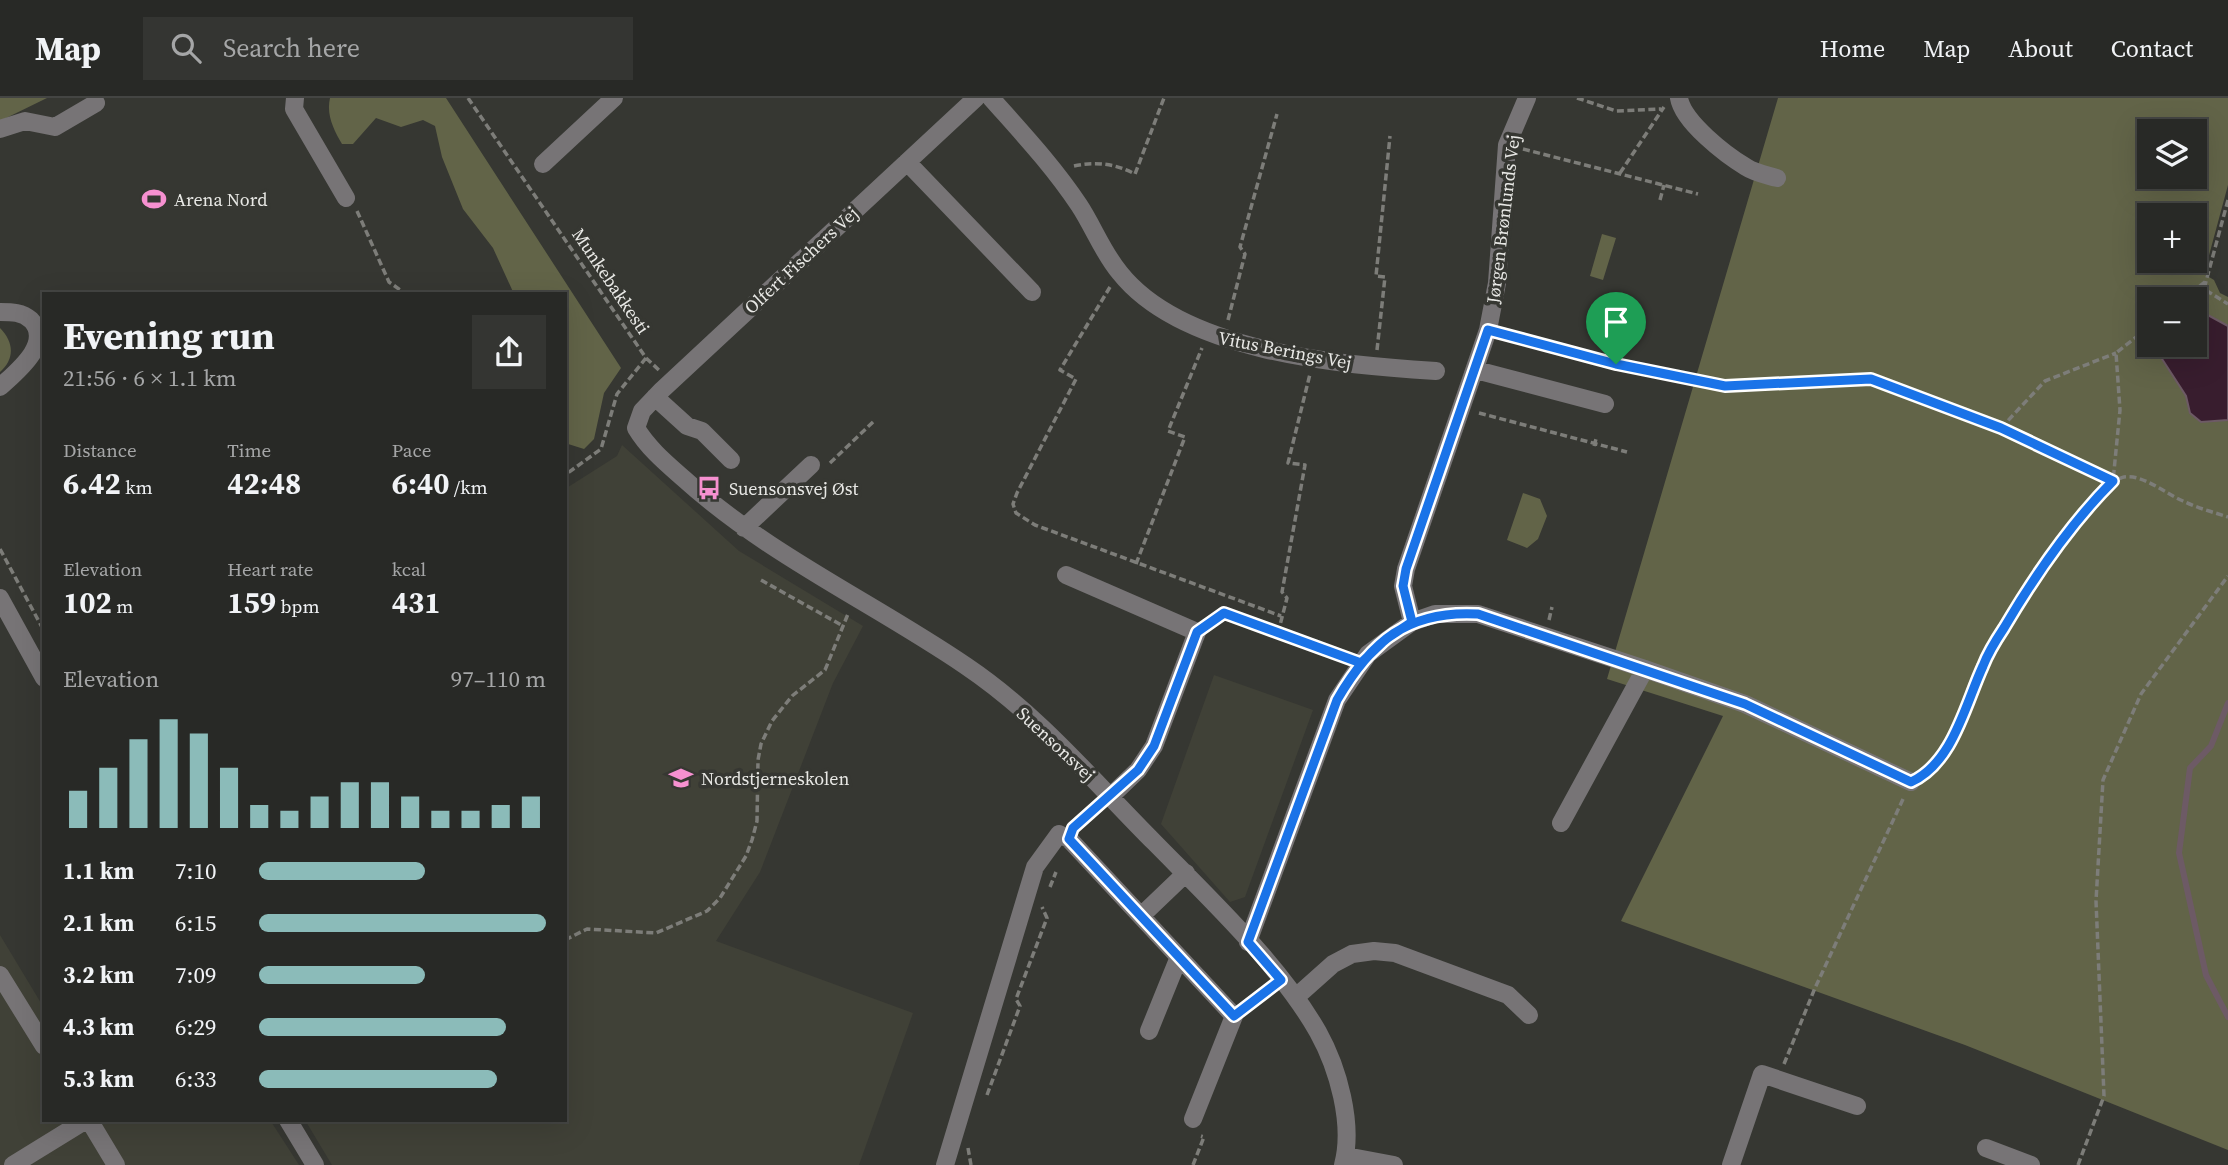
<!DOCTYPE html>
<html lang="en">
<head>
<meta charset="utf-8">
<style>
	body { margin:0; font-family:"Source Serif 4",serif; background:#343532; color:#f1f3f6; height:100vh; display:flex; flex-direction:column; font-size:26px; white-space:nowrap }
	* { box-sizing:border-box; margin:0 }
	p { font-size:23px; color:#a5a6a7 }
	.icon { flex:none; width:38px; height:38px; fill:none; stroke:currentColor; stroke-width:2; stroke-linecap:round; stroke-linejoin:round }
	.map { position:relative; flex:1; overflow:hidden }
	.side { position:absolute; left:42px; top:194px; width:525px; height:830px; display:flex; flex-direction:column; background:#282926; border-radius:0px; box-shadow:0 7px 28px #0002,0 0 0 2px #444543 }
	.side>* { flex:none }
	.buttons { position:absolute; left:2137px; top:21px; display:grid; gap:14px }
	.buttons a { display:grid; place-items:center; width:70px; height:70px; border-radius:0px; background:#282926; box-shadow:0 7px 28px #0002,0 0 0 2px #444543; font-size:35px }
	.pin { position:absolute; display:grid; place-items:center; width:60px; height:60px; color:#fff; margin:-72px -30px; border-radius:50% 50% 50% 0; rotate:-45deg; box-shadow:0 0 7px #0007 }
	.pin .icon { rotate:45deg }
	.round { display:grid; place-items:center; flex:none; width:74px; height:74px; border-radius:0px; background:#343532 }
	.overview { display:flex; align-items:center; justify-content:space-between; height:119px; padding:0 21px }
	h1 { font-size:38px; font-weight:700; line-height:52px }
	.metrics { display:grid; grid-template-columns:repeat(3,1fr); gap:10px; height:119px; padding:7px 21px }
	.metrics div { display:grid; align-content:center }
	.metrics b { font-size:30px; font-weight:700 }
	.metrics small { font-size:19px; font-weight:400 }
	.metrics p { font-size:19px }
	.chart { height:196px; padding:14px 21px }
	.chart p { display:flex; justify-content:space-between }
	.chart svg { width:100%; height:126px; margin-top:7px; stroke:#8bbbb9; stroke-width:6 }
	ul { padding:0 21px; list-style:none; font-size:23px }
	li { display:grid; grid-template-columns:112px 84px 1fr; align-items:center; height:52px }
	li i { height:18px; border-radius:9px; background:#8bbbb9 }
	header { display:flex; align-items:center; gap:42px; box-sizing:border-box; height:98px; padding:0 35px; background:#282926; border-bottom:2px solid #444543 }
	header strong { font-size:33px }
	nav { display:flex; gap:38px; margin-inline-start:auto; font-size:24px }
	.search { width:490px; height:63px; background:#343532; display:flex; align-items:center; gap:18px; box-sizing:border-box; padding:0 24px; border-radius:0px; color:#a5a6a7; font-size:26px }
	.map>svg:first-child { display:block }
</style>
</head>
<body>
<header>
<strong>Map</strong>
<div class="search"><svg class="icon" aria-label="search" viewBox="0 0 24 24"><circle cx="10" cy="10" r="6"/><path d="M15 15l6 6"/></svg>Search here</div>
<nav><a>Home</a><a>Map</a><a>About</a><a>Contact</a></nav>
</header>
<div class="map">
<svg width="2228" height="1067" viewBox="0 0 2228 1067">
	<rect width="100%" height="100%" fill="#363732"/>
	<!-- built -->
	<path fill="#404137" d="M622 347 739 453 863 528 833 585 760 774 716 843 913 915 859 1067H332L305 1022H565V391L617 358Z
		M1214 577 1313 612 1245 799 1230 804 1161 726Z
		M0 837 44 910V1022H270L299 1067H0Z"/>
	<!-- green -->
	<path fill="#626448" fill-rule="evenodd" d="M0 0H47L0 23Z
		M330 0H446L621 270 604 295 594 341 584 351 565 345V196H514L493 150 463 111 442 59 435 28 423 22 401 29 376 20 353 46H342C334 32 326 17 330 0Z
		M1778 0H2228V87L2204 176 2214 182 2220 195 2228 199V1052L1965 947 1621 823 1723 618 1607 581ZM2149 33H2194V79H2149ZM2149 117H2194V163H2149ZM2149 201H2194V247H2149Z
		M1602 136 1616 140 1603 182 1590 178Z
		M0 230C14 244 15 261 0 274Z
		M1523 395 1540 401 1547 418 1538 441 1527 450 1507 442Z"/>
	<!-- water -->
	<path fill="#381d2e" stroke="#6d5a65" stroke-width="2" d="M2195 210 2228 228V322L2201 324 2190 315 2186 298 2153 247H2194Z"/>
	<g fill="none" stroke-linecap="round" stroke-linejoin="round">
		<!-- stream -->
		<path stroke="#6d5a65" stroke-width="6" d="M2228 605 2211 648 2190 670 2179 755 2206 877 2228 919"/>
		<!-- path -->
		<path stroke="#7d7d79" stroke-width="3.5" stroke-dasharray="7 3.5" stroke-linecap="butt" d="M468 0 646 260 617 296 601 351 565 377
			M1577 0 1616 13 1661 11
			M1523 51 1698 96
			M1074 68C1096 63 1116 66 1135 76L1164 0
			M1620 75 1664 9
			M1660 102 1664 87
			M2228 102 2204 191 2228 206
			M357 113 389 184 406 196
			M1110 189 1060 272 1076 281 1017 395 1013 406 1016 415 1035 427 1281 518
			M2183 201 2205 184
			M1228 222 1245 156 1240 149 1277 16
			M1504 236 1664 278 1725 288 1872 281 2001 330 2113 383 2120 312 2116 255 2149 229
			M1377 252 1385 179 1376 178 1390 38
			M646 260 660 273
			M1479 315 1627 354
			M2001 330 2045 283 2116 255
			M1594 348 1596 341
			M830 365 874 323
			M0 451 44 533
			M1136 466 1185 339 1168 333 1202 250
			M761 482 843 528
			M1549 522 1552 509
			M1210 525 1224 515 1346 559
			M1278 535 1287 500 1282 494 1305 367 1288 365 1310 276
			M1925 677C1954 643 1964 604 1984 564 2000 533 2095 384 2124 379 2143 376 2166 396 2183 403 2197 410 2213 414 2228 419
			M1078 726 1096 710
			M1050 789 1056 774
			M565 842 587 831 656 835 707 813 720 800 746 758 752 742 757 723 758 662 761 646 772 623 792 598 825 572 848 516
			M1246 909 1268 892
			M1784 966 1815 890 1904 699
			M987 997 1020 908 1016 901 1047 820 1042 809
			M968 1050 971 1067
			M1193 1067 1204 1039 1201 1038
			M2078 1067 2104 998 2096 803 2103 682 2141 596 2228 478"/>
		<!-- minor -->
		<path stroke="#777476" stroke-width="18" d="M295 0 294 11 346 100
			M976 0 662 292 642 313 636 330C648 350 666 365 683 380 768 457 872 504 966 568 1040 618 1093 683 1155 745 1209 800 1280 867 1318 934 1338 970 1354 1026 1343 1067
			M991 0C1022 35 1053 68 1079 107 1093 128 1103 155 1120 175 1183 254 1340 267 1436 273
			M1679 0C1683 24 1726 57 1746 69 1755 75 1767 77 1777 80
			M0 31 25 23 55 29 96 5
			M907 64 1032 194
			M543 66 614 0
			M0 214C12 214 22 214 31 222 54 245 15 275 0 289
			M1476 272 1605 306
			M655 299 687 328 702 333 731 362
			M744 430 811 367
			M1066 477 1197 534 1154 648 1138 672 1111 698
			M0 500 44 580
			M1412 524 1403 488 1406 471 1488 232 1497 185 1507 47 1527 0
			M1561 725 1645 571
			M1141 818 1186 775
			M1248 844 1337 602 1368 556 1412 524 1435 516H1478L1645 571 1745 606 1911 684
			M0 877 44 948
			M1296 899 1333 866 1352 856 1374 853 1395 855 1508 897 1529 917
			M1149 933 1179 859
			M89 1022 116 1067
			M288 1022 315 1067
			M1986 1050 2031 1067
			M1346 1058 1394 1067
			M13 1067 86 1022
			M945 1067 1035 769 1059 736 1069 741 1234 918 1193 1021
			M1731 1067 1762 976 1857 1008"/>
	</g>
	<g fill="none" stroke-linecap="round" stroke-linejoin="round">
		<!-- route casing -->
		<g stroke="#fff" stroke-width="14">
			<path id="route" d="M1616 266 1488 232 1406 471 1403 488 1412 524 1386 541 1361 565 1224 515 1197 534 1154 648 1138 672 1073 730 1069 741 1234 918 1281 882 1248 844 1337 602C1371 543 1408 512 1478 516L1745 606 1911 684C1953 665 1965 607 1983 568 1988 555 1996 542 2004 530 2034 479 2071 425 2113 383L2001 330 1871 281 1725 288 1616 266"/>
		</g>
		<!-- route -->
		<use href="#route" stroke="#1a73e8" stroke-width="9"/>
	</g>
	<!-- icons -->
	<defs>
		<g id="stadium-bare" transform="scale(1.89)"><path d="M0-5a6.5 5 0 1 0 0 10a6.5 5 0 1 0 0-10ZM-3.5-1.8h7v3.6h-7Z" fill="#f690d0" stroke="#363732" stroke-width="2.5" paint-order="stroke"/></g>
		<g id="bus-bare" transform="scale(1.89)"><path d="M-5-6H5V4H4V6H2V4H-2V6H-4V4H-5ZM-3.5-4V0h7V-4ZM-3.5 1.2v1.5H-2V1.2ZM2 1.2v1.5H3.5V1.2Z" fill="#f690d0" stroke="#363732" stroke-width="2.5" paint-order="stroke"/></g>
		<g id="school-bare" transform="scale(1.89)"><path d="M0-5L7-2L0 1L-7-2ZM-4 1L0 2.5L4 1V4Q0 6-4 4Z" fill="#f690d0" stroke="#363732" stroke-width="2.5" paint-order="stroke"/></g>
	</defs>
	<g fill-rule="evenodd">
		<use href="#stadium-bare" x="154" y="101"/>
		<use href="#bus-bare" x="709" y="390"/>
		<use href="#school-bare" x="681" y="680"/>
	</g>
	<g text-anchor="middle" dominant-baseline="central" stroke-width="7" stroke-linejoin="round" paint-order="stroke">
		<!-- poi labels -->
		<g font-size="18" fill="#e8e8e5" stroke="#363732" text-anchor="start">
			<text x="174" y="101">Arena Nord</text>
			<text x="729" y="390">Suensonsvej Øst</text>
			<text x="701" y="680">Nordstjerneskolen</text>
		</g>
		<!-- street labels -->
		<g font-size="18" fill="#e8e8e5" stroke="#363732">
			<text transform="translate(1503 121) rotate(-83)">Jørgen Brønlunds Vej</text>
			<text transform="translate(801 162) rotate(-43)">Olfert Fischers Vej</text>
			<text transform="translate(611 183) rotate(56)">Munkebakkesti</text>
			<text transform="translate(1285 252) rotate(11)">Vitus Berings Vej</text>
			<text transform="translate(1056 646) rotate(43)">Suensonsvej</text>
		</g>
	</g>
</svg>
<div class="buttons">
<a><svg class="icon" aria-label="layers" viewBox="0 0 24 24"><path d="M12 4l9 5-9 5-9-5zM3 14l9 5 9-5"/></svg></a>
<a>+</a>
<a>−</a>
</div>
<div class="pin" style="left:1616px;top:266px;background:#1e9e55"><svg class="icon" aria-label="arrive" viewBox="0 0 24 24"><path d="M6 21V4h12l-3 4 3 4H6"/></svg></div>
<section class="side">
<div class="overview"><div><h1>Evening run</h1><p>21:56 · 6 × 1.1 km</p></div><a class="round"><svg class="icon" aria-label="share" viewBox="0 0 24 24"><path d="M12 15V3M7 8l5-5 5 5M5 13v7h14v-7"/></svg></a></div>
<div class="metrics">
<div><p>Distance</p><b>6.42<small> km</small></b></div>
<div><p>Time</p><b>42:48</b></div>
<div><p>Pace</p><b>6:40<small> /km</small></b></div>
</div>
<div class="metrics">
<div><p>Elevation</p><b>102<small> m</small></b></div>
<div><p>Heart rate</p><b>159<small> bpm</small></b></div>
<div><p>kcal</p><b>431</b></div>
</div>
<div class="chart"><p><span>Elevation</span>97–110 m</p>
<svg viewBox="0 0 160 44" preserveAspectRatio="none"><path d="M5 44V31M15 44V23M25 44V13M35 44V6M45 44V11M55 44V23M65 44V36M75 44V38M85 44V33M95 44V28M105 44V28M115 44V33M125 44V38M135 44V38M145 44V36M155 44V33"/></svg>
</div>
<ul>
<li><b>1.1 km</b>7:10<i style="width:58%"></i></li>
<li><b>2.1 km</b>6:15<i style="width:100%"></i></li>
<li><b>3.2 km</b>7:09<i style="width:58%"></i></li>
<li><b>4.3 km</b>6:29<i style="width:86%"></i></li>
<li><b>5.3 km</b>6:33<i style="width:83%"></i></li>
</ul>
</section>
</div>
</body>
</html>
